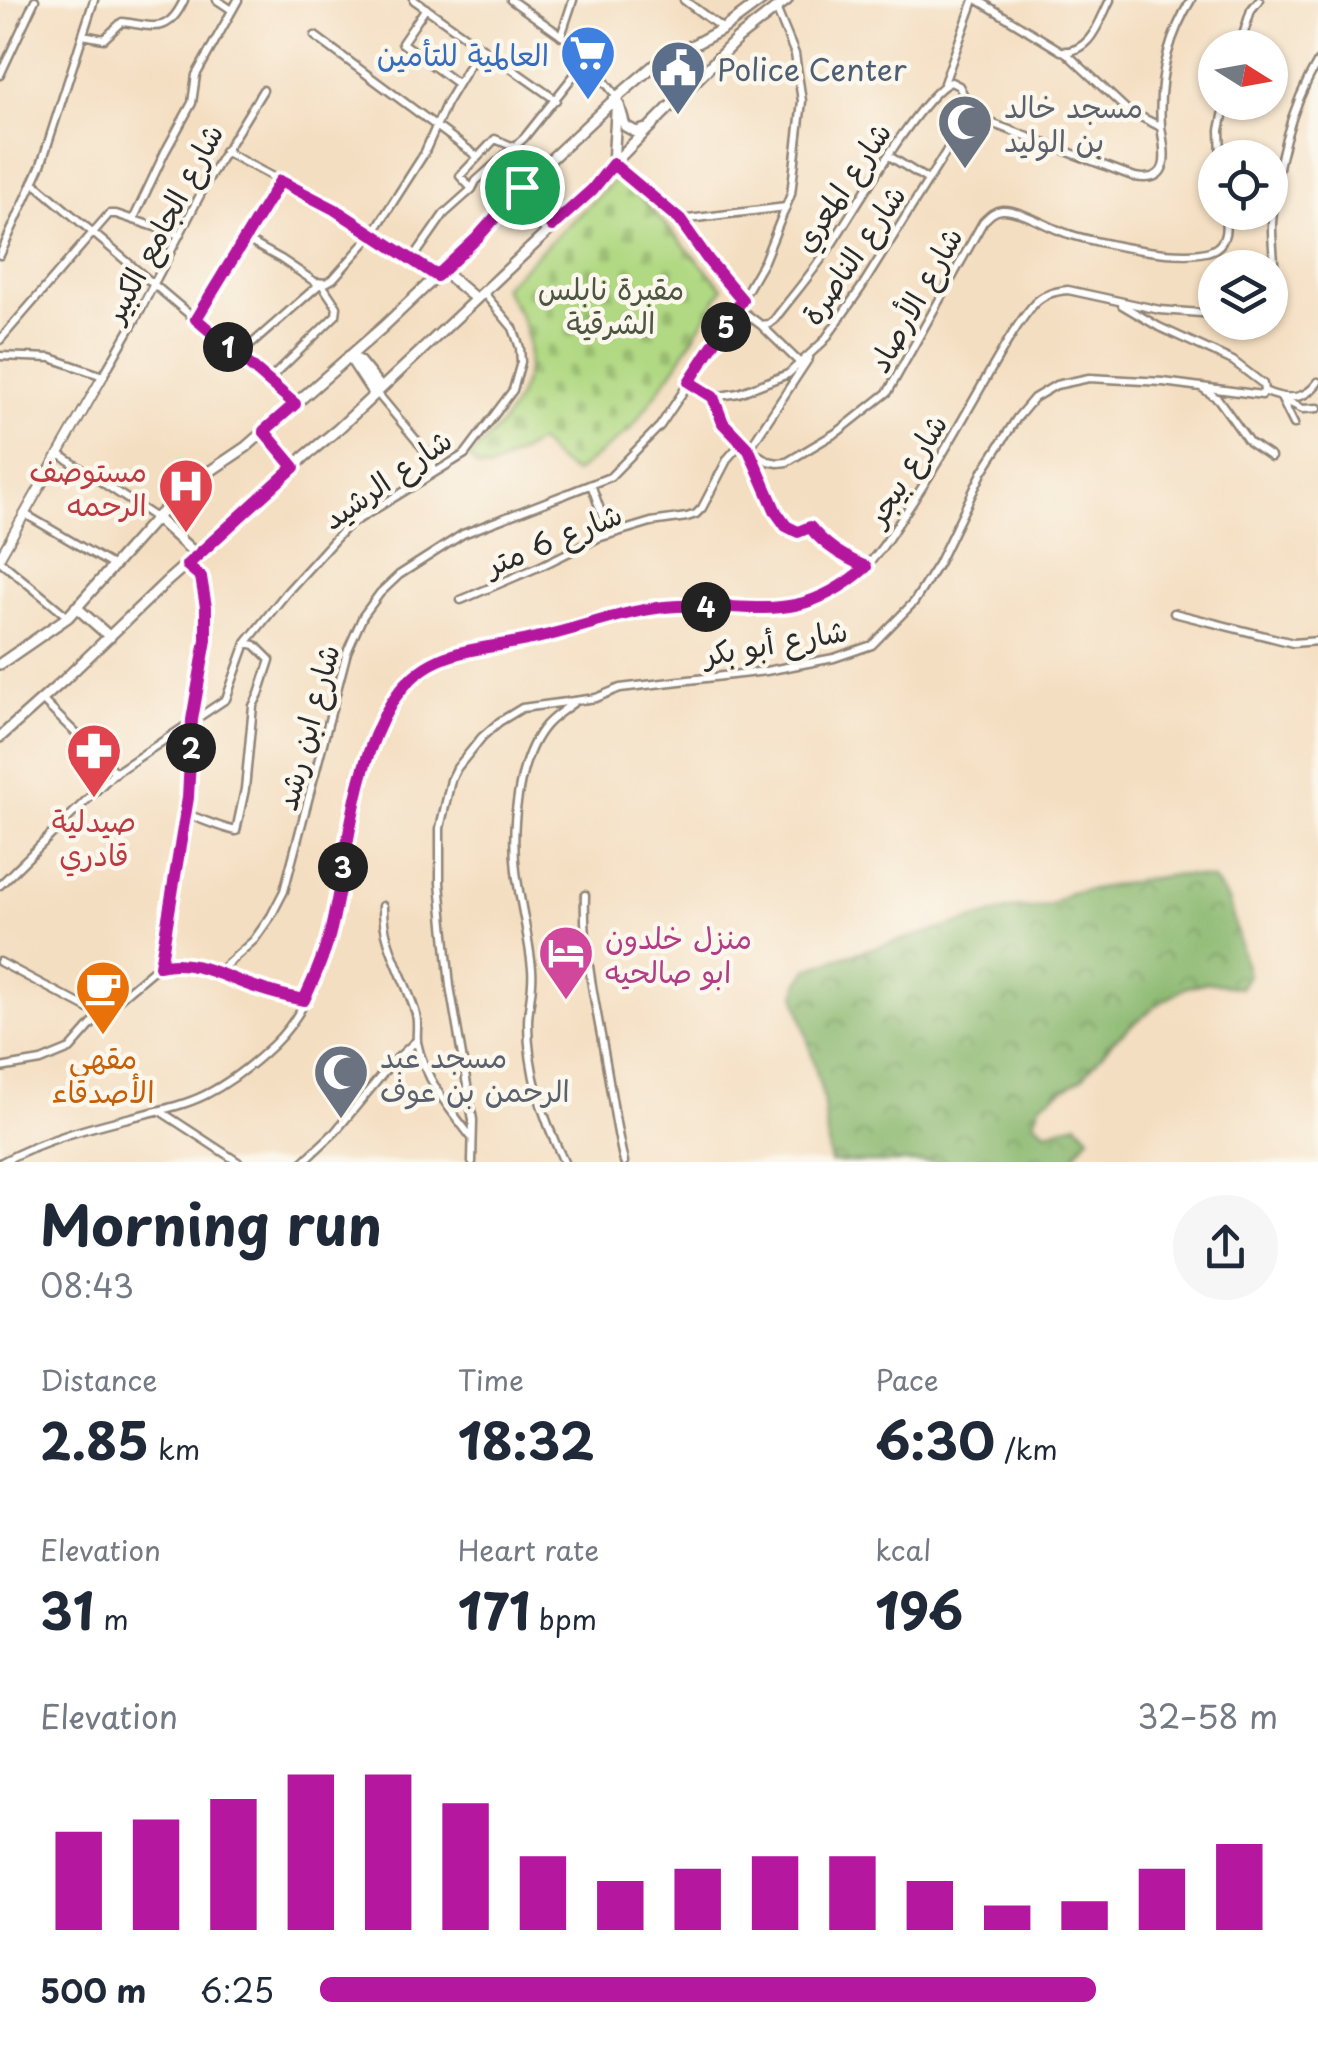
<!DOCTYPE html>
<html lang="en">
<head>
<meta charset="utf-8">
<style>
	body { margin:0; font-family:"Playpen Sans","Playpen Sans Arabic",sans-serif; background:#f6f6f7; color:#1f2937; height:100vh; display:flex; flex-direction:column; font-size:38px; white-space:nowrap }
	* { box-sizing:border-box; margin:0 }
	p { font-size:32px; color:#747a83 }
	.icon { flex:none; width:55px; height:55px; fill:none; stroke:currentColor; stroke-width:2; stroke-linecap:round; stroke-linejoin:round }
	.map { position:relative; height:1162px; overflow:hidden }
	.sheet { display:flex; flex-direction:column; background:#fff; flex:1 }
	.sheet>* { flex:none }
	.needle { width:65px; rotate:101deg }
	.tools { position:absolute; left:1198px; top:30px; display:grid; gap:20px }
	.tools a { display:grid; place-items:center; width:90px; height:90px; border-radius:50%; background:#fff; box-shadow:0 2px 8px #0004; font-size:50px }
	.pin { position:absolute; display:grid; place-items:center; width:85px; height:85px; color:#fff; margin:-42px; border:5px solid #fff; border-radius:50%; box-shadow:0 2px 10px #0007 }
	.km { position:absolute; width:50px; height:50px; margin:-25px; border-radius:50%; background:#222; color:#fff; font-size:28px; line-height:50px; text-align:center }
	.round { display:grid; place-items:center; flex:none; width:105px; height:105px; border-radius:52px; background:#f6f6f7 }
	.head { display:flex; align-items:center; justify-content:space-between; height:170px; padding:0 40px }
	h1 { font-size:55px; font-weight:700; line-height:75px }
	.metrics { display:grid; grid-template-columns:repeat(3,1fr); gap:15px; height:170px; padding:10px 40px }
	.metrics div { display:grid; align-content:center }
	.metrics b { font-size:50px; font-weight:700 }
	.metrics small { font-size:28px; font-weight:400 }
	.metrics p { font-size:28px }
	.chart { height:280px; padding:20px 40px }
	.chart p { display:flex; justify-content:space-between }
	.chart svg { width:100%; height:180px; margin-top:10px; stroke:#b5179e; stroke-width:6 }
	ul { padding:0 40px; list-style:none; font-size:32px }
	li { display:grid; grid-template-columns:160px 120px 1fr; align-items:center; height:75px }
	li i { height:25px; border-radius:12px; background:#b5179e }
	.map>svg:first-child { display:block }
</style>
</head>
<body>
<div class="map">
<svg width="1318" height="1162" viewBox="0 0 1318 1162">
	<defs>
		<pattern id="forest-crowns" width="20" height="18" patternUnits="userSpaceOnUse" patternTransform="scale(2.5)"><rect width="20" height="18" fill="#8cb971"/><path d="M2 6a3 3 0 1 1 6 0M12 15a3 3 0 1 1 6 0" fill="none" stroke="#73975d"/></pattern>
		<pattern id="cemetery-stones" width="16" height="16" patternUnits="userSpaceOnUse" patternTransform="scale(2.5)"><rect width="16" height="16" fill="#b1d983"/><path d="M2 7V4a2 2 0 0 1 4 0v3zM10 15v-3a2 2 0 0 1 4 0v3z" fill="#98ba71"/></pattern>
	</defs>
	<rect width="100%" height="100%" fill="#fbf7ec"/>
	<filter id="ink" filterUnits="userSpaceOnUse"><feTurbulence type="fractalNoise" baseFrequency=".01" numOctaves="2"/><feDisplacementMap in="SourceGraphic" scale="20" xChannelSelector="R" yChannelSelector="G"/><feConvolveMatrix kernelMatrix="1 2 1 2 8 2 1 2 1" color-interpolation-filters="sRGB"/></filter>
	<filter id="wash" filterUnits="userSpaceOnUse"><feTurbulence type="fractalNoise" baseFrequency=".0048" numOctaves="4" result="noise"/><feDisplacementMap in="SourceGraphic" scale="40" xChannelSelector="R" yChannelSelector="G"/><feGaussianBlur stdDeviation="2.25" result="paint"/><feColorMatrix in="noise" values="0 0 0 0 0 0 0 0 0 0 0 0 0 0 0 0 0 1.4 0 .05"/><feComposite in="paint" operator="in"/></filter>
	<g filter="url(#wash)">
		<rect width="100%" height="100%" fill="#f4dec1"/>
		<!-- forest -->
		<path fill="url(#forest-crowns)" stroke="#5c724e" stroke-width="2.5" d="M1186 875 1213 880 1229 902 1248 975 1240 988 1207 982 1185 988 1154 1007 1114 1040 1082 1078 1041 1103 1034 1121 1047 1132 1077 1123 1089 1136 1070 1162H830L823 1097 796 996 798 984 808 969 838 958 1017 907 1029 909 1051 905 1070 893 1165 876Z"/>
		<!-- cemetery -->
		<path fill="url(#cemetery-stones)" stroke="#6e8257" stroke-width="2.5" d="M620 175 723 288 678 363 631 429 575 473 553 458 539 442 490 469 478 467 469 457C507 424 540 381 525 328 521 314 511 300 503 287Z"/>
	</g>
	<g filter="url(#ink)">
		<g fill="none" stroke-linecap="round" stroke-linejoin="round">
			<!-- minor casing -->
			<g stroke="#908476" stroke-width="11">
				<path id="minor" d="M217 0 232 10
					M414 0 556 100
					M511 0 566 39 587 59 617 97
					M684 0 723 29
					M978 0 1061 51C1090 54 1099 22 1110 0
					M426 8 402 43 458 84
					M83 35 104 39 122 22C154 26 168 35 184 0
					M315 36 478 157 495 139 514 147
					M561 36 573 0
					M1239 48 1251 10 1259 0
					M0 75 35 0
					M944 83 974 0
					M975 117 1135 177C1173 184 1165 152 1161 127L1127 110 1064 51
					M1161 126C1158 80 1167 39 1191 0
					M224 151 333 209 437 276
					M889 156 928 180
					M1221 158 1220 130 1226 102
					M613 164 680 220 709 261 742 299
					M33 182 295 404
					M472 189 460 176 478 157
					M133 220 165 152 192 103 196 75 238 0
					M680 220 786 207
					M245 239 281 259 315 282 326 283 333 279 372 235 424 154 446 104 476 54 487 51
					M0 255 41 165 94 0
					M412 260 444 214 472 189 476 181 524 138 587 59
					M1270 300C1279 280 1271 246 1272 223 1275 169 1290 108 1318 61
					M737 307 761 325 769 324 774 320C793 295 814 271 831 245 851 215 923 91 951 82L959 86 975 117
					M195 319 280 181
					M762 326 800 363
					M0 340 109 214H116L179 235
					M0 356 51 358 103 376 134 322 209 178 263 90
					M238 356 321 283 337 307 336 315 268 381
					M809 358 749 449C761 477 770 518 798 531L811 527C825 546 844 557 866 567
					M689 382 713 397 739 393 788 374 824 341 861 288 964 123 975 117
					M1201 387 1218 399 1249 442 1271 457
					M1264 391C1284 400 1304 402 1318 382
					M377 393 432 459 434 473
					M713 397 723 423 749 449 768 461 778 463 787 462 839 431 888 392 983 222C989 216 993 211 1002 210 1020 209 1051 229 1069 234 1096 243 1192 264 1216 248 1228 240 1226 225 1225 212
					M1282 399 1303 409 1318 408
					M1282 400 1294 424
					M59 454 156 518
					M591 484 609 535
					M25 514 112 565
					M0 561 68 617
					M461 600 543 565 598 538 651 522 687 517 696 514 702 508 728 458 742 442
					M1174 613 1293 643 1318 641
					M42 700 116 773
					M185 814C203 819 217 827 236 831L245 789 253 706 259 694 270 660 255 645 246 643
					M0 885 112 775 226 699 246 643 287 592 346 527 465 454 513 390 521 362 520 348 513 328 483 292
					M585 895C583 955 596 1005 606 1063 612 1096 616 1129 624 1162
					M383 906C382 944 404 975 415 1011 419 1021 416 1031 417 1042 424 1078 450 1110 472 1138
					M0 962 100 1015
					M159 967 187 797 192 720 206 640V607L201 577 187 565
					M216 974 254 940 271 916 284 891 347 652 363 616 380 593 399 575 463 534 610 477 660 426 724 331 764 261 791 194 802 101 795 54 776 8
					M0 1068 41 1061 70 1049 100 1015 152 971 166 964 199 968 258 988 305 1000
					M160 1111 238 1162
					M2 1162C43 1140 87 1128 132 1117 156 1111 183 1106 205 1095 229 1083 254 1063 273 1045 329 991 335 904 349 832 355 802 363 772 373 743 383 718 395 689 418 673 453 647 494 649 534 639 578 628 622 610 668 607 741 602 805 626 864 568 879 554 890 536 901 519 933 473 960 424 988 375 1002 351 1016 325 1034 304 1043 294 1055 291 1068 290L1160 310 1215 314
					M303 1162 335 1132 390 1065 417 1040
					M472 1162 473 1120 450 986 440 883V828L451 780 457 768 482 737 499 722 522 708 596 698 620 688 766 671 834 658 872 645 914 602 938 564 983 471 1017 418 1034 398 1056 385 1089 378 1163 382 1262 395 1264 391 1263 384 1233 361 1159 327 1122 305
					M564 1162C543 1118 528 1073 528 1023 528 1005 534 987 532 969 529 936 520 904 516 871 511 828 517 758 546 725 555 715 567 708 576 701"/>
			</g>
			<!-- tertiary casing -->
			<g stroke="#908476" stroke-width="12">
				<path id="tertiary" d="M0 557 103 376"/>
			</g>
			<!-- secondary casing -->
			<g stroke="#908476" stroke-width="14">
				<path id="secondary" d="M619 105 625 126 636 132 646 129
					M613 164 617 97
					M522 187 553 226
					M516 192 547 231
					M443 271 476 299
					M349 356 374 394
					M358 360 381 388
					M264 431 294 467
					M156 518 198 556
					M76 607 110 637
					M0 664 68 617 156 518 197 480 246 447 383 327 477 238 516 192 617 97 652 67 723 29 762 0
					M0 737 64 680 166 582 269 492 304 457 337 430 592 190 613 164 737 39 787 0"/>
			</g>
			<!-- minor -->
			<use href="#minor" stroke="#fff" stroke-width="6"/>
			<!-- tertiary -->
			<use href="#tertiary" stroke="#fff" stroke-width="8"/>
			<!-- secondary -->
			<use href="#secondary" stroke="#fff" stroke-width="9"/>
		</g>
	</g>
	<g fill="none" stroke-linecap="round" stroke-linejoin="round" filter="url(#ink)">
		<!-- route casing -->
		<g stroke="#fff" stroke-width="20">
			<path id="route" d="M613 164 680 220 709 261 742 300 689 382 713 397 723 423 749 450 776 512 786 526 798 532 810 527C825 546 844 557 866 567 793 631 747 599 664 607 619 612 576 630 532 639 476 652 427 646 392 702 351 770 349 854 331 929 325 954 315 977 304 1000 289 997 273 993 258 988 228 979 192 957 160 966L188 798 192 720 206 640V607L201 577 187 565 294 467 264 431 295 404 196 319 280 181 334 209 437 276 477 238 522 187 552 226 592 190Z"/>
		</g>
		<!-- route -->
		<use href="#route" stroke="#b5179e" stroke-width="12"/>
	</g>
	<!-- icons -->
	<defs>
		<g id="supermarket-pin" transform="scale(2.875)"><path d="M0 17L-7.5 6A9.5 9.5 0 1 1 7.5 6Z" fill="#3f7fe0" stroke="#fbf7ec"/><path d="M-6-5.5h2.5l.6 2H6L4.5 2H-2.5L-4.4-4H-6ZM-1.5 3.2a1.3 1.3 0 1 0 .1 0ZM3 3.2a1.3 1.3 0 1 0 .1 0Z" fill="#fff"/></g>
		<g id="civic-pin" transform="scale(2.875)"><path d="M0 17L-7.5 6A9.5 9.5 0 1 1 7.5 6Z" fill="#5c6f8a" stroke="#fbf7ec"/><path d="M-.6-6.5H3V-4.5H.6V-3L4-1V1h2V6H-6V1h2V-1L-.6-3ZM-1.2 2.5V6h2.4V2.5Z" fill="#fff"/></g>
		<g id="mosque-pin" transform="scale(2.875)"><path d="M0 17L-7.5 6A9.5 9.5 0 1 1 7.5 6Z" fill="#6b7280" stroke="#fbf7ec"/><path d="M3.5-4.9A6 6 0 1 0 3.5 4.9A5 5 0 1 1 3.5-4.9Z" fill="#fff"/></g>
		<g id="hospital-pin" transform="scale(2.875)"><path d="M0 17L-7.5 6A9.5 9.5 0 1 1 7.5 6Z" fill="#e0444e" stroke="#fbf7ec"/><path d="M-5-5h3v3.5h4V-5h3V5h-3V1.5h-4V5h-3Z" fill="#fff"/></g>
		<g id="pharmacy-pin" transform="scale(2.875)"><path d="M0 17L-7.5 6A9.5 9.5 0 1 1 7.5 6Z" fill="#e0444e" stroke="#fbf7ec"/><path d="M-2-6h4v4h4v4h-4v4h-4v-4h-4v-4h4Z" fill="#fff"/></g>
		<g id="hotel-pin" transform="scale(2.875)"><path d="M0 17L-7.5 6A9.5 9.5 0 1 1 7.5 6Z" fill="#d1479c" stroke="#fbf7ec"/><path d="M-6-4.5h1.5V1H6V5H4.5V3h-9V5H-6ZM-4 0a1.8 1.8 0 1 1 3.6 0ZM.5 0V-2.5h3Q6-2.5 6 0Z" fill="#fff"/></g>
		<g id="cafe-pin" transform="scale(2.875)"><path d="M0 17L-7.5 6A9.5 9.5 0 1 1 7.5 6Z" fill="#e8710a" stroke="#fbf7ec"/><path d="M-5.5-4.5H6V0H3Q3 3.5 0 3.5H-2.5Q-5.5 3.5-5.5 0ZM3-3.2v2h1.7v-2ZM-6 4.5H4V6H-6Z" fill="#fff"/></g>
	</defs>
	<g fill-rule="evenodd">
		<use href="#supermarket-pin" x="588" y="53"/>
		<use href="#civic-pin" x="678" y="68"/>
		<use href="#mosque-pin" x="965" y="122"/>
		<use href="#hospital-pin" x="186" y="486"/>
		<use href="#pharmacy-pin" x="94" y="751"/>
		<use href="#hotel-pin" x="566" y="953"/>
		<use href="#cafe-pin" x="103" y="988"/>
		<use href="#mosque-pin" x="341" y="1072"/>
	</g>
	<g text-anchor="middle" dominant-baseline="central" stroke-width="9" stroke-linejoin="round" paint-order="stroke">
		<!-- shop labels -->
		<g font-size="30" fill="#366cbe" stroke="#fbf7ec" text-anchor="end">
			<text x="549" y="53">العالمية للتأمين</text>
		</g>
		<!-- service labels -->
		<g font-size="30" fill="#4e5e75" stroke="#fbf7ec" text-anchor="start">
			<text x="717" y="68">Police Center</text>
		</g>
		<!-- worship labels -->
		<g font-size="30" fill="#5b616d" stroke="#fbf7ec" text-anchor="start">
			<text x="1004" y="105">مسجد خالد<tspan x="1004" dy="34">بن الوليد</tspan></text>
			<text x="380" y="1055">مسجد عبد<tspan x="380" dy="34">الرحمن بن عوف</tspan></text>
		</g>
		<!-- street labels -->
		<g font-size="30" fill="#2b2b2b" stroke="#fbf7ec">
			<text transform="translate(841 186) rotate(-56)">شارع المعري</text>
			<text transform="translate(162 222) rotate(-62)">شارع الجامع الكبير</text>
			<text transform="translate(852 254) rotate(-56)">شارع الناصرة</text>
			<text transform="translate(914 299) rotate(-61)">شارع الأرصاد</text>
			<text transform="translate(905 469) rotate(-58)">شارع بيجر</text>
			<text transform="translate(386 478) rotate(-35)">شارع الرشيد</text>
			<text transform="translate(553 538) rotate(-22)">شارع 6 متر</text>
			<text transform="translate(775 641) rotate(-10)">شارع أبو بكر</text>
			<text transform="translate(306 727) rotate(-75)">شارع ابن رشد</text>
		</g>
		<!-- park labels -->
		<g font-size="30" fill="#4c5641" stroke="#fbf7ec">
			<text x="611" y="287">مقبرة نابلس<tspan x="611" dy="34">الشرقية</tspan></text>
		</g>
		<!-- health labels -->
		<g font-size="30" fill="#be3a42" stroke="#fbf7ec" text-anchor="end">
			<text x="147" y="469">مستوصف<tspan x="147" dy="34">الرحمه</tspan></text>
			<text x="94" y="819" text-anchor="middle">صيدلية<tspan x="94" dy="34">قادري</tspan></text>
		</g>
		<!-- hotel labels -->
		<g font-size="30" fill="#b23c85" stroke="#fbf7ec" text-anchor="start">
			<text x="605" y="936">منزل خلدون<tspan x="605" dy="34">ابو صالحيه</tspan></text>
		</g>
		<!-- food labels -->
		<g font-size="30" fill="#c56008" stroke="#fbf7ec">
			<text x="103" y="1056">مقهى<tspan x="103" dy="34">الأصدقاء</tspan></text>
		</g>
	</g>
</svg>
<div class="tools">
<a><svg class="needle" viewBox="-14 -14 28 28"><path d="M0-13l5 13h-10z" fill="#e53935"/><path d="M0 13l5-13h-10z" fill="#747a83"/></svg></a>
<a><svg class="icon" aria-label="locate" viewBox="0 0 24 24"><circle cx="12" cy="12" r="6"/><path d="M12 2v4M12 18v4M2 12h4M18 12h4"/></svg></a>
<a><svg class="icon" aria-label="layers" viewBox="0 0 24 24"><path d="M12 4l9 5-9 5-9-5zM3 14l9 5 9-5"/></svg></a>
</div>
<div class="pin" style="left:522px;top:187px;background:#1e9e55"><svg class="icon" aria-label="arrive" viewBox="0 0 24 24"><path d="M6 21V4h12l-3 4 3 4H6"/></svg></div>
<b class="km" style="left:228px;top:347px">1</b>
<b class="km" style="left:191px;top:748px">2</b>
<b class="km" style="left:343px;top:867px">3</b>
<b class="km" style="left:706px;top:607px">4</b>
<b class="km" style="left:726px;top:327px">5</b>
</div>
<section class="sheet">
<div class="head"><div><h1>Morning run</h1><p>08:43</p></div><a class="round"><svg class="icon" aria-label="share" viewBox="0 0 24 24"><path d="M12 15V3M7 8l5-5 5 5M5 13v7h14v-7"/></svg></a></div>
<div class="metrics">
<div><p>Distance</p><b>2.85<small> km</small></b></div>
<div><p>Time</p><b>18:32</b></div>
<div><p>Pace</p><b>6:30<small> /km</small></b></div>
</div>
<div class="metrics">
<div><p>Elevation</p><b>31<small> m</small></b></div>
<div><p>Heart rate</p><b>171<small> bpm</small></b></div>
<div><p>kcal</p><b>196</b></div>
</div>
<div class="chart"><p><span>Elevation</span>32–58 m</p>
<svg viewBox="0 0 160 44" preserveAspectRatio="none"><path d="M5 44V20M15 44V17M25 44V12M35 44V6M45 44V6M55 44V13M65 44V26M75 44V32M85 44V29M95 44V26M105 44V26M115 44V32M125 44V38M135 44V37M145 44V29M155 44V23"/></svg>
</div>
<ul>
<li><b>500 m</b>6:25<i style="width:81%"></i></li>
</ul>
</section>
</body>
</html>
